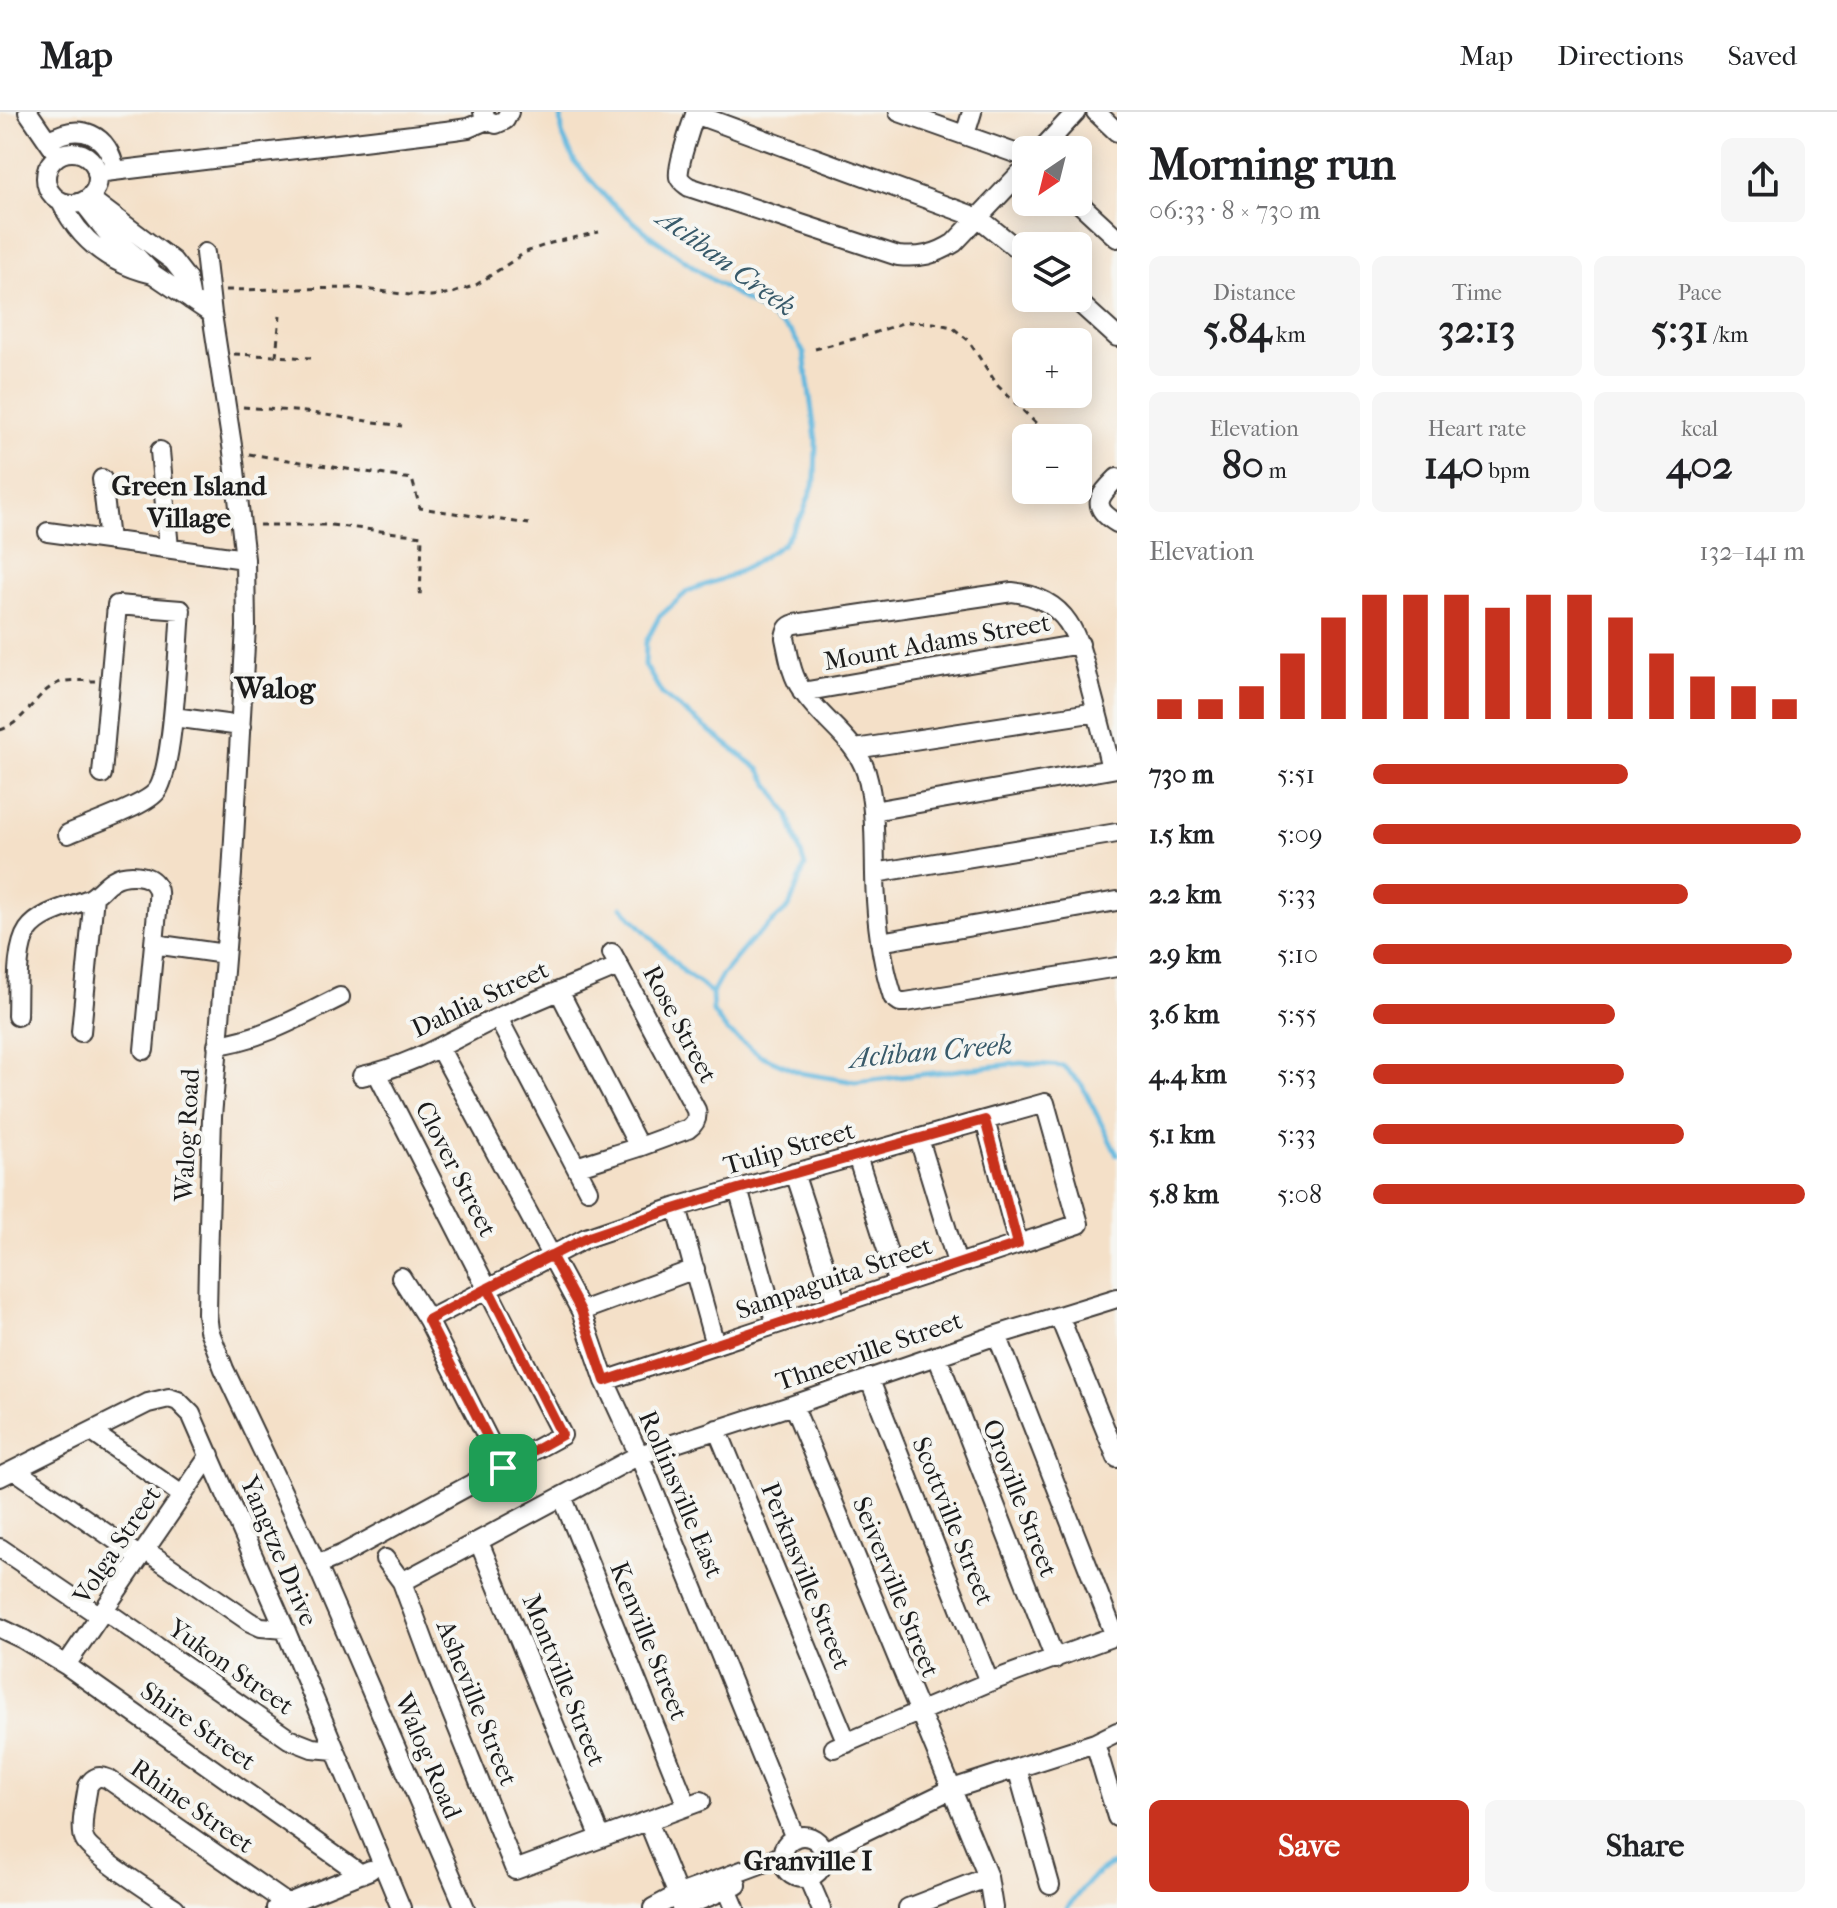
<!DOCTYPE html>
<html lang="en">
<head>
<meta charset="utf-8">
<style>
	body { margin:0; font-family:"IM FELL French Canon",serif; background:#f6f6f6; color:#202124; height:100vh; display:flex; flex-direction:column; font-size:30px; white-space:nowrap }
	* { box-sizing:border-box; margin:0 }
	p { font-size:26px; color:#757577 }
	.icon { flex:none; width:44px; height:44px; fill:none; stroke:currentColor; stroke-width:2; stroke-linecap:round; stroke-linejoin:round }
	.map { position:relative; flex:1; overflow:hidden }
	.side { display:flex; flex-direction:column; background:#fff; width:720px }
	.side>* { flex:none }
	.needle { width:52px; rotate:215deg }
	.tools { position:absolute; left:1012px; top:24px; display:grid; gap:16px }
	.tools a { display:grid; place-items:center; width:80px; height:80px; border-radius:12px; background:#fff; box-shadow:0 4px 20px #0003; font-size:40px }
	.pin { position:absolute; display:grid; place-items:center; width:68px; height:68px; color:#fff; margin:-34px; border-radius:16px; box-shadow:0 4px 12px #0006 }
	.round { display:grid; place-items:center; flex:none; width:84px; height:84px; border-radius:12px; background:#f6f6f6 }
	.overview { display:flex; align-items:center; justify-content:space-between; height:136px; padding:0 32px }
	h1 { font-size:44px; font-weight:800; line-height:60px }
	.stats { display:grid; grid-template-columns:repeat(3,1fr); gap:12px; height:136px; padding:8px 32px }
	.stats div { display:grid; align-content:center; border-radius:12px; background:#f6f6f6; text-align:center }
	.stats b { font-size:40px; font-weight:800 }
	.stats small { font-size:22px; font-weight:400 }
	.stats p { font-size:22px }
	.chart { height:224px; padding:16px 32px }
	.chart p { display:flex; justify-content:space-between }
	.chart svg { width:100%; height:144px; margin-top:8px; stroke:#c8321e; stroke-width:6 }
	.button { display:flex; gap:16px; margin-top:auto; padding:16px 32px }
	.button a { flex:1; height:92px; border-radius:12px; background:#c8321e; color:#fff; font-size:32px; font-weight:800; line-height:92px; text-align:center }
	.button a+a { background:#f6f6f6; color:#202124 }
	ul { padding:0 32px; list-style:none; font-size:26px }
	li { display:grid; grid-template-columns:128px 96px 1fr; align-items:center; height:60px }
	li i { height:20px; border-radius:10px; background:#c8321e }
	header { display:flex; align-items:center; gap:48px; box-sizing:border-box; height:112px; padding:0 40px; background:#fff; border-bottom:2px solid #e0e0e0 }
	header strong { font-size:38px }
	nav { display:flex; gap:44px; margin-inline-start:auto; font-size:28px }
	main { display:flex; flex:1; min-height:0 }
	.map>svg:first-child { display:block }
</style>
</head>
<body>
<header>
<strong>Map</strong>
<nav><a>Map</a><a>Directions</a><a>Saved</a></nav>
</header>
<main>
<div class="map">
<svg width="1117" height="1796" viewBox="0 0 1117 1796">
	<rect width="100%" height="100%" fill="#f6f6f2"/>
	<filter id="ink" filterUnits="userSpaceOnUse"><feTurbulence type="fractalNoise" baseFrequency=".0125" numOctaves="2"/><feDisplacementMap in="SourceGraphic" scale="16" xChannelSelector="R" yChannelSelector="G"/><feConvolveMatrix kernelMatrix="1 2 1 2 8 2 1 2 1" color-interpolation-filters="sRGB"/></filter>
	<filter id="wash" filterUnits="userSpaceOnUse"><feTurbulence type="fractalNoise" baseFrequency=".006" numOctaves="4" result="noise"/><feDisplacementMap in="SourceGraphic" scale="32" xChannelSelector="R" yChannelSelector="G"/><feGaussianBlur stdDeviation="1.8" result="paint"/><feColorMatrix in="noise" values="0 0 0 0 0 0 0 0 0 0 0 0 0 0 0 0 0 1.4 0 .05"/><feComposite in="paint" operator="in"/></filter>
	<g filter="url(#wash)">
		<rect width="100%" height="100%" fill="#f4e0c8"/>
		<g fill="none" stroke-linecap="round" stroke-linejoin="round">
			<!-- stream -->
			<path stroke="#61b7de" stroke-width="5" d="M561 0 562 22 575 50 609 89 652 125 708 165 762 199 791 220 804 241 816 328 815 368 803 401 783 432 752 452 730 464 688 479 659 505 646 530 645 553 662 582 760 658 788 702 805 754 789 795 748 832 722 863 712 881 713 900 727 919 760 943 801 961 855 970 1021 951 1063 954 1082 973 1117 1043
				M622 795 685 861 712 881
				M1067 1796C1080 1780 1096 1756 1117 1751"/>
		</g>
	</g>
	<g filter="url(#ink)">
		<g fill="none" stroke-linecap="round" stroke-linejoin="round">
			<!-- minor casing -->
			<g stroke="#3c3936" stroke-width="22">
				<path id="minor" d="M28 0 54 38
					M483 0 487 8 496 12 505 8 509 0
					M696 0C692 11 676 57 679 65 681 70 685 72 689 75L898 144C920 146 935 143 954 131L1026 55
					M899 0 1026 45
					M1096 0 1117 20
					M695 2 979 106 1026 144
					M965 23 972 0
					M48 29C80 9 109 22 115 59
					M1041 38 1076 0
					M46 66a26 26 0 1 1 52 0a26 26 0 1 1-52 0Z
					M97 61 454 18 468 16 487 8
					M89 86 173 149 187 167 191 188
					M61 90C80 129 110 152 153 162
					M83 90 108 122 137 145 153 162 212 202
					M1078 90 1117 126
					M205 141 212 202 233 340 241 413 245 447 246 515 232 762 212 1005 208 1151 207 1201 209 1218 224 1257 317 1453 465 1796
					M1074 186 1117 225
					M160 339 169 436
					M1117 366C1098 385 1090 395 1117 411
					M102 367 109 428
					M48 420 245 447
					M802 580 1080 532
					M173 605 241 614
					M855 637 1097 600
					M1111 657C1105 630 1098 604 1091 578 1079 528 1072 487 1012 480L795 512C788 514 786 518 785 526 789 544 791 563 802 578 820 607 855 626 866 660 878 701 873 746 876 788 878 821 883 854 893 885L900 890H906L1117 855
					M873 699 1117 656
					M68 722C88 713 143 695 156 680 174 660 178 532 181 498L117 493 102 662
					M875 761 1117 721
					M880 830 1117 789
					M154 832 225 842
					M559 879 639 1035
					M17 904C18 880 15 837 28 818 41 800 69 795 89 787 98 783 104 773 113 768 125 761 151 760 157 776 159 780 158 785 158 789L144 938
					M498 906 588 1078
					M81 920 94 784
					M217 933C262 927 301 904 340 885
					M440 937 581 1199 605 1269 639 1343 795 1726
					M362 964C412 954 454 926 499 905 538 887 579 871 619 854
					M985 1008 1018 1132
					M919 1027 957 1151
					M857 1044 898 1172
					M576 1055 639 1035 688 1017C695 1012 698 1007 696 998L612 841
					M794 1061 837 1192
					M738 1077 776 1212
					M677 1095 715 1233
					M401 1165 428 1208 503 1356
					M581 1199 695 1157
					M1059 1204 1117 1346
					M428 1208 586 1126 677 1095 738 1077 1045 991 1079 1112 605 1269
					M997 1223 1115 1524
					M937 1244 1055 1547
					M869 1266 989 1570
					M793 1293 988 1765 993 1796
					M717 1317 847 1631
					M92 1320 182 1383
					M15 1358 140 1445
					M0 1365 148 1291 169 1286 178 1289 191 1302 285 1517 401 1796
					M562 1384 687 1694
					M479 1430 601 1726
					M0 1436 100 1504
					M145 1438 250 1510 261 1515 285 1517
					M385 1447 402 1470 438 1567 515 1758 701 1689
					M317 1453 343 1442 562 1323 377 961
					M402 1470 639 1343 793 1293 997 1223 1117 1186
					M104 1498 289 1627 312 1636 335 1638
					M0 1516 23 1527 66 1553 361 1762
					M66 1553 210 1343
					M1095 1631 1117 1705
					M834 1636 989 1570 1117 1523
					M1017 1656 1050 1773
					M648 1709 682 1793
					M782 1745a21 21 0 1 1 42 0a21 21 0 1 1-42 0Z
					M824 1739 952 1677 1095 1631 1117 1620
					M808 1766 821 1796
					M727 1777 735 1796
					M175 1796C159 1785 91 1742 85 1729 79 1717 86 1688 88 1674 93 1665 99 1663 108 1667L286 1791
					M276 1796 370 1758
					M653 1796 677 1783 782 1744
					M681 1796 737 1773
					M908 1796 988 1765"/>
			</g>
			<!-- path -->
			<path stroke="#3c3936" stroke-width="3" stroke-dasharray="6 6" stroke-linecap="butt" d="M226 178 356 176 410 183 431 184 453 181 476 173 526 140 551 131 599 120
				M815 237 865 224 905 210 934 211 952 215 968 228 998 274 1051 326
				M234 242 311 246
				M276 244 280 204
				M243 295 305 300 402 314
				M249 342 412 367 420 396 529 412
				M1078 353 1093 368
				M259 413H331L422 424 420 488
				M0 618C27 610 35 579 61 570 72 567 84 569 95 569"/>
			<!-- minor -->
			<use href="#minor" stroke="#fff" stroke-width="18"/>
		</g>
	</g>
	<g fill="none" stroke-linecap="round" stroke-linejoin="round" filter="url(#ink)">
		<!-- route casing -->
		<g stroke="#fff" stroke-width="16">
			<path id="route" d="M503 1356 562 1323 488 1176 586 1126 636 1109 738 1077 985 1008 1018 1132 605 1269 581 1199 551 1143 428 1208 503 1356"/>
		</g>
		<!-- route -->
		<use href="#route" stroke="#c8321e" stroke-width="10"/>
	</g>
	<g text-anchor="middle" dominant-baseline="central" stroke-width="8" stroke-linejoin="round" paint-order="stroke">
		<!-- street labels -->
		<g font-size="26" fill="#1c1c1c" stroke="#f6f6f2">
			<text transform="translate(937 530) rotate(-10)">Mount Adams Street</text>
			<text transform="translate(480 887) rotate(-25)">Dahlia Street</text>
			<text transform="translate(680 912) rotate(62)">Rose Street</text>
			<text transform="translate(187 1023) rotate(-87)">Walog Road</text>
			<text transform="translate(789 1036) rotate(-16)">Tulip Street</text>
			<text transform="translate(456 1057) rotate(63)">Clover Street</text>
			<text transform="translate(834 1166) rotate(-19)">Sampaguita Street</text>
			<text transform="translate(869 1239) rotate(-19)">Thneeville Street</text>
			<text transform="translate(681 1382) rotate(67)">Rollinsville East</text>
			<text transform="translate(1020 1386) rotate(69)">Oroville Street</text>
			<text transform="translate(953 1409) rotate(68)">Scottville Street</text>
			<text transform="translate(117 1433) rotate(-56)">Volga Street</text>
			<text transform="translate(279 1439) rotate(67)">Yangtze Drive</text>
			<text transform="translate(806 1464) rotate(68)">Perknsville Street</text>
			<text transform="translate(896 1475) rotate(68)">Seiverville Street</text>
			<text transform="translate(649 1529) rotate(68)">Kenville Street</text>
			<text transform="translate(231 1555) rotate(35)">Yukon Street</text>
			<text transform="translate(564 1568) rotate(68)">Montville Street</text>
			<text transform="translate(477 1591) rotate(68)">Asheville Street</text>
			<text transform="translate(198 1614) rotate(35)">Shire Street</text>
			<text transform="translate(428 1644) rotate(67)">Walog Road</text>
			<text transform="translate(192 1694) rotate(35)">Rhine Street</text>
		</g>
		<!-- water labels -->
		<g font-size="28" font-style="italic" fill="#385a6a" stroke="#f6f6f2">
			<text transform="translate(727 150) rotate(36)">Acliban Creek</text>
			<text transform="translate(931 939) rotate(-5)">Acliban Creek</text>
		</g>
		<!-- neighbourhood labels -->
		<g font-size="28" font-weight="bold" fill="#1c1c1c" stroke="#f6f6f2">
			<text x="189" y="373">Green Island<tspan x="189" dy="32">Village</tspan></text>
			<text x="808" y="1748">Granville I</text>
		</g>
		<!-- quarter labels -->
		<g font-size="30" font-weight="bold" fill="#1c1c1c" stroke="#f6f6f2">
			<text x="275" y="576">Walog</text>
		</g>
	</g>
</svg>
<div class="tools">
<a><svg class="needle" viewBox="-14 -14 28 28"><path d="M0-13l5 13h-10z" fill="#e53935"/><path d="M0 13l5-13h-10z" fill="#757577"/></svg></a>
<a><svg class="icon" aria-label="layers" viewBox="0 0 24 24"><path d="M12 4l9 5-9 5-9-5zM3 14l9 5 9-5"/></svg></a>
<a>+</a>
<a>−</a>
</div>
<div class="pin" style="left:503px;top:1356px;background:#1e9e55"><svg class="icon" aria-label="arrive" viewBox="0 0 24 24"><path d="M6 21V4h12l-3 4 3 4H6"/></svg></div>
</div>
<section class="side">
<div class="overview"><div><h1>Morning run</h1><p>06:33 · 8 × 730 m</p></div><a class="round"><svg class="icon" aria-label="share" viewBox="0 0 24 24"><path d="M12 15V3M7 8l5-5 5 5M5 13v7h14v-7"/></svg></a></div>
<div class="stats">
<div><p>Distance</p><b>5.84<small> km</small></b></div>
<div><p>Time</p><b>32:13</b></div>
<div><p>Pace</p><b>5:31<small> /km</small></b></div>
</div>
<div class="stats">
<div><p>Elevation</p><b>80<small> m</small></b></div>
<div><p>Heart rate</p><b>140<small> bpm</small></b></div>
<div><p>kcal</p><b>402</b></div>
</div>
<div class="chart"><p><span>Elevation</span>132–141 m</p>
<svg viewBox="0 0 160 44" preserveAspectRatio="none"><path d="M5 44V38M15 44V38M25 44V34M35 44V24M45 44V13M55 44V6M65 44V6M75 44V6M85 44V10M95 44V6M105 44V6M115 44V13M125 44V24M135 44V31M145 44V34M155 44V38"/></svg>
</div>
<ul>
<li><b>730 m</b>5:51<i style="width:59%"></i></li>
<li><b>1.5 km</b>5:09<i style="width:99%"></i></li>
<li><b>2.2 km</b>5:33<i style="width:73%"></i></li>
<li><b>2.9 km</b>5:10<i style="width:97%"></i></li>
<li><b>3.6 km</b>5:55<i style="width:56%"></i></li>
<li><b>4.4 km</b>5:53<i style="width:58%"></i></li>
<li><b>5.1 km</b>5:33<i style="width:72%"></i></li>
<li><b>5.8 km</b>5:08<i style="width:100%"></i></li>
</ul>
<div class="button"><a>Save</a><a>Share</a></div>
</section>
</main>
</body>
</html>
